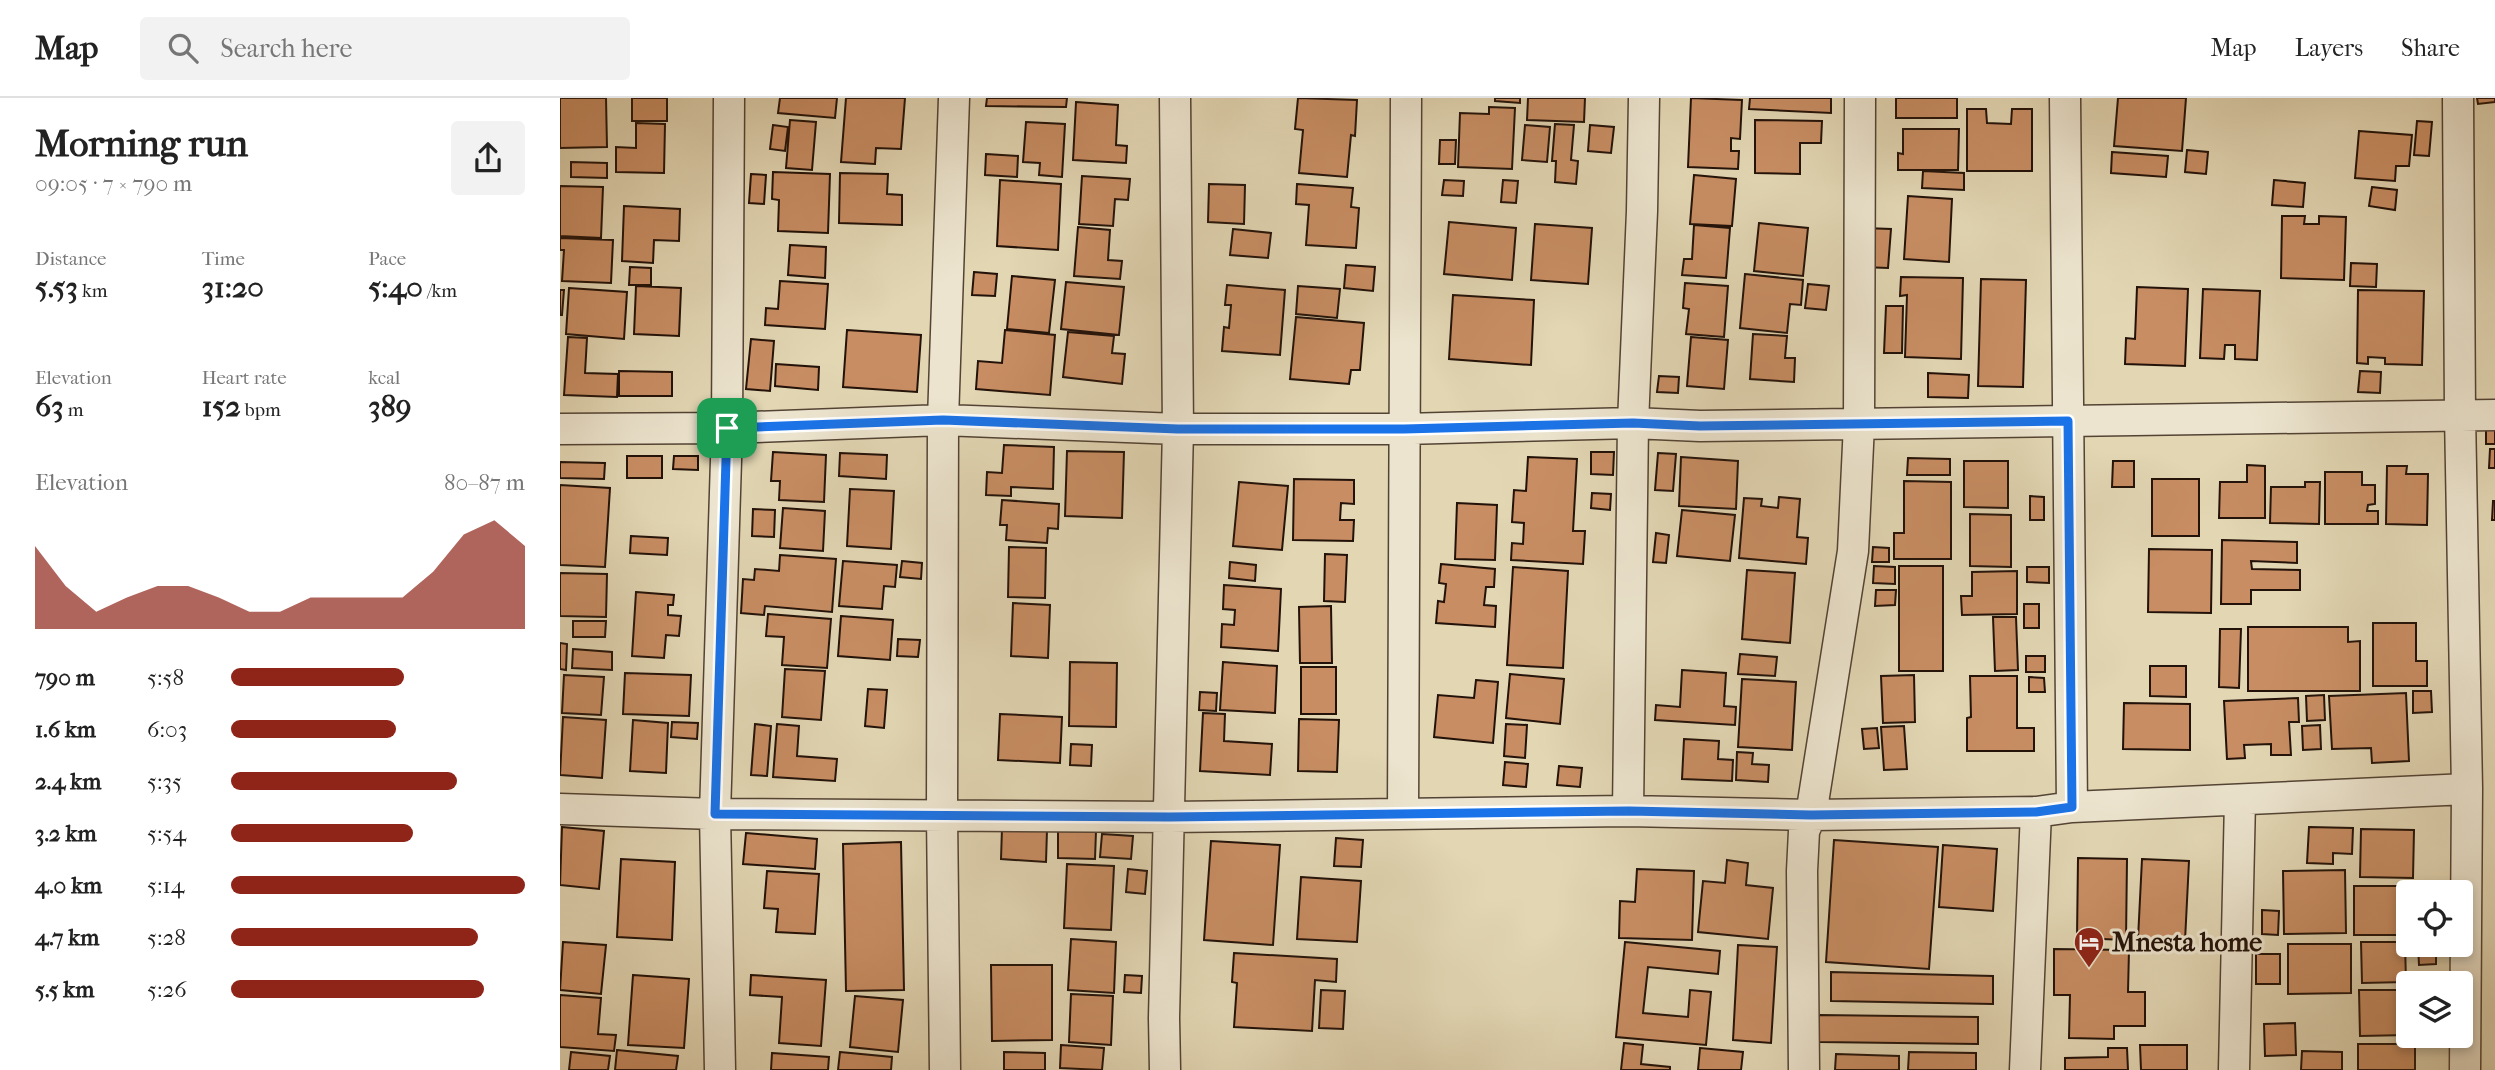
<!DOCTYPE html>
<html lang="en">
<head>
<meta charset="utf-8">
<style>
	body { margin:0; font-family:"IM FELL French Canon",serif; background:#f2f2f2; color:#222; height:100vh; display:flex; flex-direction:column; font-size:26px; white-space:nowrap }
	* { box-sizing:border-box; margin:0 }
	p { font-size:23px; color:#767676 }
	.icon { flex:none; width:38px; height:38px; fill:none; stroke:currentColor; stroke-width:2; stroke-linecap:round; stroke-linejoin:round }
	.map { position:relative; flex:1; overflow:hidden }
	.details { display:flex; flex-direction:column; background:#fff; width:560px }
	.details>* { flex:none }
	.fabs { position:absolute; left:1836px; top:782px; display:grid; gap:14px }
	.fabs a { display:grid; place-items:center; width:77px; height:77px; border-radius:7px; background:#fff; box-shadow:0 4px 10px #0003; font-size:35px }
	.pin { position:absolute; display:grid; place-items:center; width:60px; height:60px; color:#fff; margin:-30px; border-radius:14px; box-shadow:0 4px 10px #0006 }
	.round { display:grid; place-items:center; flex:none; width:74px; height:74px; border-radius:7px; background:#f2f2f2 }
	.summary { display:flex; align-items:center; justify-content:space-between; height:119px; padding:0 35px }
	h1 { font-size:38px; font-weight:800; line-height:52px }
	.stats { display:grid; grid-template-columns:repeat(3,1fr); gap:10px; height:119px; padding:7px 35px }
	.stats div { display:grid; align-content:center }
	.stats b { font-size:30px; font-weight:800 }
	.stats small { font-size:19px; font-weight:400 }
	.stats p { font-size:19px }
	.chart { height:196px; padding:14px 35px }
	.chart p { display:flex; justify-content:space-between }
	.chart svg { width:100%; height:126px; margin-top:7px; fill:#8f2418; opacity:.7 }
	ul { padding:0 35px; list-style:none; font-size:23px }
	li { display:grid; grid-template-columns:112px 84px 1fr; align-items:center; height:52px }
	li i { height:18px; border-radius:9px; background:#8f2418 }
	header { display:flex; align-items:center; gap:42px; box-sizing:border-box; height:98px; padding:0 35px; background:#fff; border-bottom:2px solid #e0e0e0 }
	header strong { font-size:33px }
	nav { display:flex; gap:38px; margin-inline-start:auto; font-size:24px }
	.search { width:490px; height:63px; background:#f2f2f2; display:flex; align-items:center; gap:18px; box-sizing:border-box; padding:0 24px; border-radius:7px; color:#767676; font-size:26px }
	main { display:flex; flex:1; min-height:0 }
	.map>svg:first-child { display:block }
</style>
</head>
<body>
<header>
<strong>Map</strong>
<div class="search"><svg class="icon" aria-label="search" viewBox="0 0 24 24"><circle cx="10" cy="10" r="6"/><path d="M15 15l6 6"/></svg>Search here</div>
<nav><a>Map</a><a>Layers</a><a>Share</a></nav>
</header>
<main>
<section class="details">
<div class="summary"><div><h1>Morning run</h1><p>09:05 · 7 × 790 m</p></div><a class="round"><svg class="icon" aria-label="share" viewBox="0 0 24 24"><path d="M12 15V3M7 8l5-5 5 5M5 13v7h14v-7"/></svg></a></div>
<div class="stats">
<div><p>Distance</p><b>5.53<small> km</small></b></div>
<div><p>Time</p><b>31:20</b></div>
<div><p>Pace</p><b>5:40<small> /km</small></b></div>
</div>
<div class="stats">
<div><p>Elevation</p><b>63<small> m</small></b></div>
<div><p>Heart rate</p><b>152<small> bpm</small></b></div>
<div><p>kcal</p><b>389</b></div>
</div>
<div class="chart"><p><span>Elevation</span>80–87 m</p>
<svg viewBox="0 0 160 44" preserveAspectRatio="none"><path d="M0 44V15L10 29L20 38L30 33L40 29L50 29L60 33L70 38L80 38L90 33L100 33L110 33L120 33L130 24L140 11L150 6L160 15V44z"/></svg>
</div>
<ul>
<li><b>790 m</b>5:58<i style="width:59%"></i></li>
<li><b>1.6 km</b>6:03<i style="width:56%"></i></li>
<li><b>2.4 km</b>5:35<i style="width:77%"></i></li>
<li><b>3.2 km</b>5:54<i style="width:62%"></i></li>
<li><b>4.0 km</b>5:14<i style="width:100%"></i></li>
<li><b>4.7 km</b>5:28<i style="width:84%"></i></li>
<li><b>5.5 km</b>5:26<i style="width:86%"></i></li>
</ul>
</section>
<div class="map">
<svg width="1935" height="972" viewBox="0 0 1935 972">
	<rect width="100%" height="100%" fill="#e2d6b3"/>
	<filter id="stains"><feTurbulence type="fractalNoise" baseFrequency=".00286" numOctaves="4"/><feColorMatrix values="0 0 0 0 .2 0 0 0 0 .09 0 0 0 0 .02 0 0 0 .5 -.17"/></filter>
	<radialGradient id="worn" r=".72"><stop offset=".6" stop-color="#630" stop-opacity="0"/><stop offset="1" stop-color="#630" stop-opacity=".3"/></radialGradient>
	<!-- building -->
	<path fill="#c88d63" stroke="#231209" stroke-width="2" d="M0 0H46L47 49 0 50Z
		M72 0H107V23H72Z
		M220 0H277L275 20 218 15Z
		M286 0H345L341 51 316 50 315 66 281 64Z
		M427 0H507L506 9 426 8Z
		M738 0 797 2 795 38 791 37 787 79 739 75 743 32 735 31Z
		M935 0H960V5L935 3Z
		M968 0H1025L1024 24 967 22Z
		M1131 0 1182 2 1180 41 1171 40V53H1179L1178 71 1128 69Z
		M1190 0H1271V15L1189 11Z
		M1336 0H1397V20H1336Z
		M1558 0H1626L1622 53 1554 48Z
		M1917 0H1935V4L1918 6Z
		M516 4 558 7 556 47 567 48 566 65 513 62Z
		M929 9 955 10 952 71 898 69 900 15 929 16Z
		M1407 11H1426L1427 25 1451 26 1452 11H1472V73H1407Z
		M230 22 256 24 252 72 226 70Z
		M1195 22 1262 23 1261 45H1240V76L1195 75Z
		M1857 23 1872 24 1869 58 1854 57Z
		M466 24 505 26 502 79 479 77 480 65 463 64Z
		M76 25 105 26 104 75 56 74V49L76 50Z
		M995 26 1014 27 1011 62 1018 63 1016 86 995 84 996 63H992Z
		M213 27 228 29 225 53 210 51Z
		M965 27 990 29 987 64 962 62Z
		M1030 27 1054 29 1051 55 1028 53Z
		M1343 31H1399L1398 72H1338V55L1343 56Z
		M1799 33 1852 37 1849 68H1836L1835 83 1795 80Z
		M880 42H896L895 66H879Z
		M1627 52 1648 54 1646 76 1625 74Z
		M1552 54 1608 58 1606 79 1551 75Z
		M426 56 458 58 457 79 425 77Z
		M11 64 47 65V80L11 79Z
		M1363 73 1404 75V92L1362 90Z
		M213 74 270 76 268 135 218 133 219 102 212 101Z
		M280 75 328 76 327 96 342 97V127L279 125Z
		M191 76 206 77 204 106 189 105Z
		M1134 77 1176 81 1172 128 1130 126Z
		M522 78 570 81 568 102 555 101 553 128 519 126Z
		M440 82 501 86 498 152 437 148Z
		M884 82 904 83 903 98 882 97Z
		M943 82 958 83 956 105 941 104Z
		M1714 82 1745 85 1743 109 1712 107Z
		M649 86 685 87 684 126 648 124Z
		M737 86 793 90 791 109 799 110 796 150 746 147 749 107 736 106Z
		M0 88 43 89 41 140 0 138Z
		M1812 89 1837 92 1835 112 1809 108Z
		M1348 98 1392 101 1389 164 1344 161Z
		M64 108 120 111 119 143 94 142 93 165 62 163Z
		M1722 118H1745L1744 126H1759V118L1786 119 1784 182 1721 180Z
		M889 124 956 130 952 182 884 176Z
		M1199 125 1248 130 1243 178 1194 173Z
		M975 126 1032 130 1028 186 971 182Z
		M1134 127 1170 130 1166 180 1122 177 1124 161H1132Z
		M518 129 550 132 548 162 562 163 560 181 514 178Z
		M1304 130 1331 131 1328 170 1302 169Z
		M673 131 711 135 708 160 670 157Z
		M0 140 53 142 51 185 2 183 4 152H0Z
		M230 147 266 149 265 180 228 177Z
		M1791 165 1817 166 1816 189 1790 188Z
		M786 167 815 169 813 193 784 190Z
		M70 169 91 170V187H69Z
		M414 174 437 176 435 198 412 197Z
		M1185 176 1243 182 1241 207 1230 206 1227 235 1180 230Z
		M452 178 495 182 489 235 447 231Z
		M1341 179 1403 180 1401 261 1345 259 1347 197 1340 198Z
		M1421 181 1466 182 1463 289 1418 288Z
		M220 183 268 186 265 231 205 227 206 210 218 211Z
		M506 184 564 189 559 237 501 231Z
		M1125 185 1168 188 1164 239 1126 236 1129 211 1123 210Z
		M1248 186 1269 188 1266 212 1245 210Z
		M667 187 725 192 720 257 662 253 664 229 669 230 671 207H665Z
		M76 188 121 190 119 238 74 236Z
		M738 188 780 191 777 220 736 216Z
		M1577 189 1628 191 1625 268 1565 266 1566 240 1575 241Z
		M9 190 67 194 64 241 6 236Z
		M1643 191 1700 193 1697 262 1675 261V247H1665L1664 261 1640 260Z
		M0 192H4L2 217H0Z
		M1798 192 1864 193 1862 267 1825 266V260L1808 259V266L1797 265Z
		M893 197 974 202 971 267 889 261Z
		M1326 208H1343L1342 255H1324Z
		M736 219 804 225 800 272H791L789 286 730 281Z
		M287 232 361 237 357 294 283 289Z
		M445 232 495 237 490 297 416 291 418 263 442 265Z
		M508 234 554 238 552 255 565 256 562 286 503 279Z
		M1193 236 1227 238 1225 260H1235L1234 284 1190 281Z
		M8 239 27 240 25 275 58 276 57 299 4 297Z
		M1131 239 1168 242 1164 291 1127 288Z
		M191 241 214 243 210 293 186 291Z
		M216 266 259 269 258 292 215 288Z
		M59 273 112 274V298H59Z
		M1800 273 1821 274 1820 295 1798 294Z
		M1368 275 1409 277 1408 300 1368 299Z
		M1099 278 1119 279 1118 295 1097 294Z
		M1926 329H1935V346H1926Z
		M444 347 494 349 493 391 451 389V398L426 397 427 374 442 375Z
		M1930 351H1935V370H1929Z
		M507 353 564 354 562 420 505 418Z
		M213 354 266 357 264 404 219 402 220 383H211Z
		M1031 354H1054L1053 377 1031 376Z
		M280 355 327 357 326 381 279 378Z
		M1098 355 1116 356 1113 393 1095 392Z
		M67 358H102V380H67Z
		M114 358H138V372L113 371Z
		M968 359 1017 361 1013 433H1025L1023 466 951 462 952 445 963 446 964 425 952 424 954 392 966 393Z
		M1121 359 1178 363 1176 411 1119 408Z
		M1348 360 1390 361V377H1347Z
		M1404 363H1448V410L1404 409Z
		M1553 363H1574V389H1552Z
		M0 364 45 365 44 381 0 380Z
		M1687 367 1705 368V420H1659L1660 384H1687Z
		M1827 368H1847L1846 376H1868L1867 427 1826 426Z
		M1765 374H1802V387H1815V406L1808 407 1807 413H1818V426H1765Z
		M734 381 794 382V406L781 405 780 422H794L793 443 733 442Z
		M1592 381H1639V438H1592Z
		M1344 383 1391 384V461H1334V435H1344Z
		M679 384 728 388 722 452 673 448Z
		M1745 384H1760L1759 426 1710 425 1711 389H1745Z
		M0 387 50 390 45 469 0 467Z
		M290 391 334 393 331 451 287 448Z
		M1032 395 1051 396 1050 412 1031 410Z
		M1470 398 1484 399V422H1470Z
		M1219 399 1240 401 1237 439 1248 440 1246 466 1179 460 1184 400 1202 401 1201 408 1218 410Z
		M442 402 499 406 498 431 488 430 487 445 446 442 447 427H440Z
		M1933 403H1935V422H1932Z
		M897 405 937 407 935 462 895 461Z
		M223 410 265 413 263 453 220 450Z
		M193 411 215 412 214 439 192 438Z
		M1122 412 1175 417 1170 463 1117 458Z
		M1410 416 1451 417V469L1410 468Z
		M1096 435 1109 437 1106 465 1093 464Z
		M71 438 108 440 107 457 70 455Z
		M1662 442 1737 444V465L1691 463 1692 471 1740 472V492H1691V506H1661Z
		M449 449 486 450 485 500 448 499Z
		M1313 449 1329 450V464H1312Z
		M1589 451 1652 452 1651 515 1588 514Z
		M765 456 787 457 785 504 764 503Z
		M220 457 276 461 272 514 205 508 204 517 181 515 183 481 194 482 195 471 219 473Z
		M283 463 337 467 335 489 324 488 322 511 279 508Z
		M342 463 362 465 361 481 340 479Z
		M670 464 696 467 695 483 669 480Z
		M881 466 935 471 934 489H926L924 507 936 508 935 529 876 525 878 503 884 504 886 486 879 485Z
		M1314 468 1335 469V486L1313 485Z
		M1339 468H1383V573H1339Z
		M953 469 1008 473 1003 570 947 567Z
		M1467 469H1489V485L1467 484Z
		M1187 472 1235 475 1230 545 1182 541Z
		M1457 473V516L1402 517 1401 498H1412V474Z
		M0 475 47 476 46 519 0 518Z
		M664 487 721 491 718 553 661 549 662 526 674 527 675 512 663 511Z
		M1316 492H1336L1335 507 1315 508Z
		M76 494 114 497 113 507H108V517L121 518 119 538 106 537 104 560 72 558Z
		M453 505 490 507 488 560 451 558Z
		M1464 506H1479V530H1464Z
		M771 508 772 565H740L739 509Z
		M208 516 271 521 267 570 222 567 224 539 206 538Z
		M281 518 333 522 330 562 278 558Z
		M1433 519H1456L1458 572 1435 573Z
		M13 523H46L45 539H13Z
		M1813 525H1856V563H1867V588H1813Z
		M1688 529H1788V544L1800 543V593H1688Z
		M1660 531H1681L1679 590 1659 589Z
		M338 541 360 542 358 559 337 558Z
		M0 545 7 546 6 572 0 571Z
		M13 551 52 554V572L12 570Z
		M1180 556 1217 559 1215 578 1178 576Z
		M1466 558H1485V574H1466Z
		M510 564 557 565 556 629 509 628Z
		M663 564 717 568 715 615 660 612Z
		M1590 568H1626V599L1590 598Z
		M741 569H776V616H741Z
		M225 571 265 573 261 622 222 619Z
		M1122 572 1166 575 1164 608 1176 609 1175 627 1095 622 1096 607 1120 609Z
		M65 575 131 577 129 618 63 616Z
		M950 576 1004 581 1000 626 946 620Z
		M4 577 44 579 41 617 2 615Z
		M1354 577 1355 624 1323 625 1321 578Z
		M1410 578H1457V630H1474V653H1407V620L1411 619Z
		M1469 579 1484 580 1485 594H1469Z
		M1182 581 1236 584 1232 652 1178 649Z
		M916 582 938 584 933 645 874 639 878 597 914 600Z
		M308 591 327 592 324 630 305 628Z
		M1853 593H1871L1872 614 1853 615Z
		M640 594 657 595 656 613 639 612Z
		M1846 595 1849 663 1812 665 1811 650 1772 651 1769 598Z
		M1764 597 1765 622 1747 623 1746 598Z
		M1738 600 1739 624H1729L1731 657H1711V646L1684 647 1685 660 1667 661 1664 603Z
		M1564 605 1630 606V652L1563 651Z
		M643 615 665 616 664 643 712 646 710 677 640 673Z
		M440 616 502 619 500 665 438 662Z
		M3 619 46 622 42 680 0 677Z
		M739 621 779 622 777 674 738 673Z
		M73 622 108 625 106 675 70 673Z
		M112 624 138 625 137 641 111 639Z
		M195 626 211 628 207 678 191 677Z
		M217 626 239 628 237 658 277 661 275 683 213 679Z
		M946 626 967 627 965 660 944 658Z
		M1760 627 1761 651 1743 652 1742 628Z
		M1344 628 1347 671 1324 672 1321 629Z
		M1317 630 1319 650 1304 651 1302 631Z
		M1124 641 1159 643 1158 661 1173 662 1172 683 1122 681Z
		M511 646 532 647 531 668 510 667Z
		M1177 654 1193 655 1192 666 1209 667 1208 684 1176 682Z
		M945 664 968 666 966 689 943 687Z
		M999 668 1022 670 1020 689 997 687Z
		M2 729 44 733 39 791 0 787Z
		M1749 729 1793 730 1792 756 1773 755V766L1747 765Z
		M442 730 487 732 486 764 441 761Z
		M1801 731 1854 732 1853 780 1800 779Z
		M498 732 536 733 535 761 498 760Z
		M186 735 257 741 255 771 183 766Z
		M542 736 573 738 571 761 540 759Z
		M776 740 803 742 801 769 774 768Z
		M1274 742 1378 749 1369 871 1266 864Z
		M651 743 720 747 713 847 644 842Z
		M341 744 344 892 286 893 283 746Z
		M1383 747 1437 751 1433 813 1379 809Z
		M1518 760 1567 761 1566 842 1517 840Z
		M61 761 115 764 112 842 57 839Z
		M1582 761 1629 763 1625 843 1578 841Z
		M1167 762 1188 765 1186 787 1213 790 1208 841 1138 834 1143 783 1165 785Z
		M507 766 554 768 551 832 504 830Z
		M568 771 587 773 585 796 566 794Z
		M1077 771 1134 773 1132 842 1059 840 1060 803 1075 804Z
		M1785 772 1786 835 1724 836 1723 773Z
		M207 773 259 776 255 836 216 834 218 811 204 810Z
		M741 779 801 783 797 844 737 841Z
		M1794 788H1845V811H1848V837H1794Z
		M1702 812 1719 813 1718 837 1702 836Z
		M511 841 556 844 554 895 508 892Z
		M3 844 46 847 41 896 0 892Z
		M1065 844 1160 853 1158 876 1088 869 1083 915 1128 919 1130 892 1151 894 1146 947 1056 939Z
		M1801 844H1845L1846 884 1802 885Z
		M1728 846H1791V895L1728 896Z
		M1178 847 1217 849 1211 945 1173 942Z
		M1858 847H1876V866L1859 867Z
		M1494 851 1569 852 1568 894H1585V928H1554V941L1509 940 1510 897H1494Z
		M674 855 777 861 776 884 755 882 752 933 674 929 677 885 672 884Z
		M1696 856H1720V886H1696Z
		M431 867H492V942L432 943Z
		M1271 874 1433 878V906L1271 903Z
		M73 877 129 881 124 950 68 947Z
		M191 877 266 882 261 948 219 945 222 899 190 897Z
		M565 877 582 878 581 895 564 894Z
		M761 892 785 893 783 931 759 930Z
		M1799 892H1848V937L1800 938Z
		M511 896 553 898 551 947 509 944Z
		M0 897 41 900 38 936 56 937 54 953 0 949Z
		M295 898 343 902 338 954 290 949Z
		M1259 917 1418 919V946L1259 944Z
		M1735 925 1736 957 1705 958 1704 926Z
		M1064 945 1083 947 1081 966 1110 969V972H1061Z
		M1798 946H1855V972H1798Z
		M501 947 544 950 542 972 500 970Z
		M1580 947H1627V972H1581Z
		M1140 950 1183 954 1181 972H1138Z
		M1548 950H1567L1568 972H1505V960L1548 959Z
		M57 952 118 958 116 972H55Z
		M1742 953 1782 954V972H1741Z
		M11 954 50 958 48 972H9Z
		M280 954 332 959 331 972H278Z
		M444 954 485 955V972H444Z
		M1349 954 1416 955V972H1348Z
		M212 955 269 959 268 972H211Z
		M1276 956 1339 958V972H1275Z"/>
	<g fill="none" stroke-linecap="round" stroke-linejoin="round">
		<!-- street casing -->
		<g stroke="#534334" stroke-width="33">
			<path id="street" d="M1505 0 1512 709
				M1898 0 1900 316 1907 691 1905 972
				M0 331 167 330 383 322 618 331H844L1073 325 1140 328 1935 317
				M0 711 155 716 610 719 1068 713 1251 717 1476 714 1512 709 1907 691
				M1068 713 1073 325 1082 113 1084 0
				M843 716 846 0
				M160 972 155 716 167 330 169 0
				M385 972 382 717 383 322 394 0
				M605 972 604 920 618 331 615 0
				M1244 972 1242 773 1244 733 1251 717 1293 453 1299 326 1300 0
				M1465 972 1476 714
				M1674 972 1680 702"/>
		</g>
		<!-- street -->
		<use href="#street" stroke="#ece4ce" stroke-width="30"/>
	</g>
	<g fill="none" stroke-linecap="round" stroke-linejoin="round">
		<!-- route casing -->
		<g stroke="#fff" stroke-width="14">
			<path id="route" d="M383 322 618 331H844L1073 325 1140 328 1508 323 1512 709 1476 714 1251 717 1069 713 610 719 155 716 167 330Z"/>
		</g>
		<!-- route -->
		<use href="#route" stroke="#1a73e8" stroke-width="9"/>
	</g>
	<!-- icons -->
	<defs>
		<g id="hotel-pin" transform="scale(1.575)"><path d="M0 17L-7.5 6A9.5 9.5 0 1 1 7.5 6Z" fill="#8f2418" stroke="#ece4ce"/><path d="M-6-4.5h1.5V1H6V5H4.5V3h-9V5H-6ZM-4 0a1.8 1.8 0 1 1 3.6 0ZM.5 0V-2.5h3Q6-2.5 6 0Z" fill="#fff"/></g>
	</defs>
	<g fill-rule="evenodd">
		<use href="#hotel-pin" x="1529" y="844"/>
	</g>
	<g text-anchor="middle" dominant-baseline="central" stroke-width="6" stroke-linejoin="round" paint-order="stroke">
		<!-- poi labels -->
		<g font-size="26" font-weight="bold" fill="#231209" stroke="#ece4ce" text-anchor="start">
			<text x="1552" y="844">Mnesta home</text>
		</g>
	</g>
	<rect width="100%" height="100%" filter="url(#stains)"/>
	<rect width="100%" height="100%" fill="url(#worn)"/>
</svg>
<div class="fabs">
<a><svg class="icon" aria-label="locate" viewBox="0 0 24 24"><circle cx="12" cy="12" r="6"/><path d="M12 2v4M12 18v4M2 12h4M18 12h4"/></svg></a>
<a><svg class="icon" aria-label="layers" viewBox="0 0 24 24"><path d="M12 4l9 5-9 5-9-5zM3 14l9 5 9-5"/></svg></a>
</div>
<div class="pin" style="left:167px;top:330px;background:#1e9e55"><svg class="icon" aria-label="arrive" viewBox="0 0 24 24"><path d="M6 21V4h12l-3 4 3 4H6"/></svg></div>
</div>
</main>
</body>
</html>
